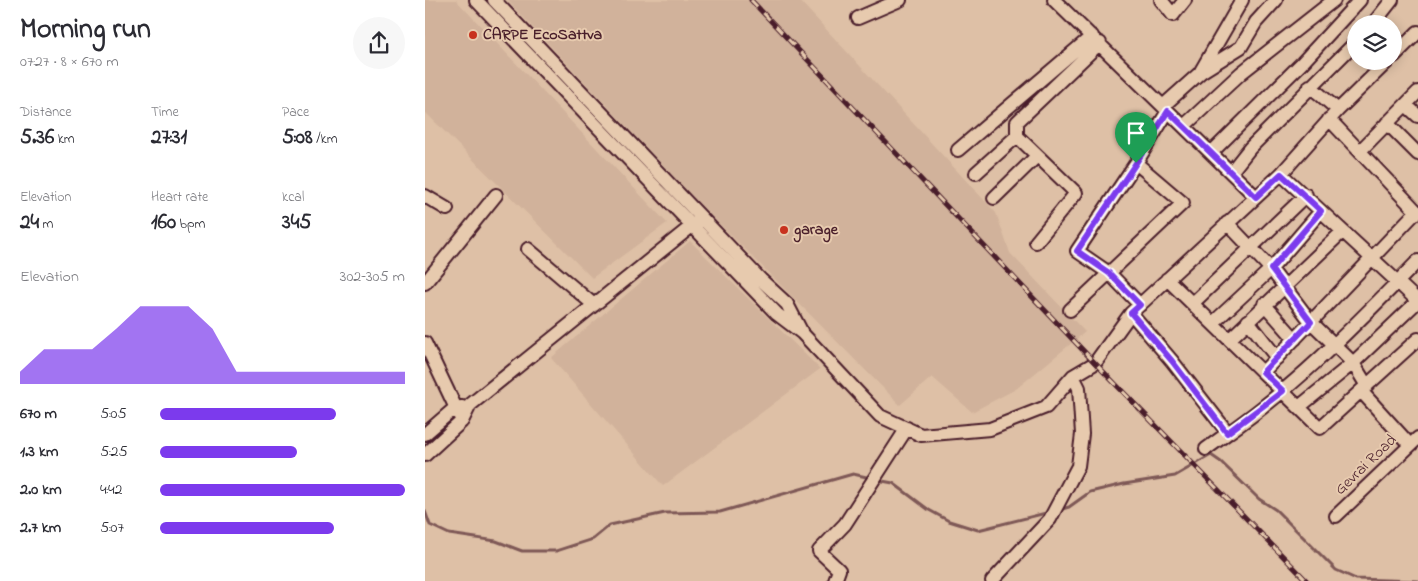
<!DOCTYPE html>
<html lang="en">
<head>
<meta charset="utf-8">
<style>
	body { margin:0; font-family:"Indie Flower",sans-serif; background:#f7f7f7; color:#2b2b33; height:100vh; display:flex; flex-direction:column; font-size:19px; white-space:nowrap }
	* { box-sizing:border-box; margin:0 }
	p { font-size:16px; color:#7c7c81 }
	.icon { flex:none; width:28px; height:28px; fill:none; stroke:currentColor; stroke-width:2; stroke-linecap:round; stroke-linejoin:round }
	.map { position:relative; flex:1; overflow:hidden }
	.side { display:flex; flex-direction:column; background:#fff; width:425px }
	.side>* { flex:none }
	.buttons { position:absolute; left:922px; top:15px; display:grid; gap:10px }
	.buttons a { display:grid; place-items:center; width:55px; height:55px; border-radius:50%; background:#fff; box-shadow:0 2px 12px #0003; font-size:25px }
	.pin { position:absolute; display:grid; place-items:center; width:42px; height:42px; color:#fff; margin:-51px -21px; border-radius:50% 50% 50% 0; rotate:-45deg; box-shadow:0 0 5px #0007 }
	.pin .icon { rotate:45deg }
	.round { display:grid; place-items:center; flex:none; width:52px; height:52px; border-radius:26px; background:#f7f7f7 }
	.overview { display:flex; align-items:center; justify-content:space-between; height:85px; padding:0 20px }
	h1 { font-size:28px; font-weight:800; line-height:38px }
	.figures { display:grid; grid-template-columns:repeat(3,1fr); gap:8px; height:85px; padding:5px 20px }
	.figures div { display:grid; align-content:center }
	.figures b { font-size:21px; font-weight:800 }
	.figures small { font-size:14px; font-weight:400 }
	.figures p { font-size:14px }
	.chart { height:140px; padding:10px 20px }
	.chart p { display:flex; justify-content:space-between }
	.chart svg { width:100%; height:90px; margin-top:5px; fill:#7c3aed; opacity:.7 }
	ul { padding:0 20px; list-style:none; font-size:16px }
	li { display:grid; grid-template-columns:80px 60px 1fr; align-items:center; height:38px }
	li i { height:12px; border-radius:6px; background:#7c3aed }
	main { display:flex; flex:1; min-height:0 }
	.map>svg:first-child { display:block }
</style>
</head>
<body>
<main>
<section class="side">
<div class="overview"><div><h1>Morning run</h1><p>07:27 · 8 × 670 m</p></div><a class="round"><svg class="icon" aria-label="share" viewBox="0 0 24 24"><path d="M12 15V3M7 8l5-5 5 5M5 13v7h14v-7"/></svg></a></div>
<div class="figures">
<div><p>Distance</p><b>5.36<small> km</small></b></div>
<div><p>Time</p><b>27:31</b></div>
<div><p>Pace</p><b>5:08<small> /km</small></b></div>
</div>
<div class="figures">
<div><p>Elevation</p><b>24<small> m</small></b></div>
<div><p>Heart rate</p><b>160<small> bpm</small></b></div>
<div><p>kcal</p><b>345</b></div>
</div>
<div class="chart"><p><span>Elevation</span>302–305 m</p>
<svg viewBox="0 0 160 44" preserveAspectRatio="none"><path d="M0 44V38L10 27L20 27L30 27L40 17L50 6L60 6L70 6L80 17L90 38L100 38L110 38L120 38L130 38L140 38L150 38L160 38V44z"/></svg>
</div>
<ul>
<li><b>670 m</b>5:05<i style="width:72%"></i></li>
<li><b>1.3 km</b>5:25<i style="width:56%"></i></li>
<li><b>2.0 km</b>4:42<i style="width:100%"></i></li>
<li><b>2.7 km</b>5:07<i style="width:71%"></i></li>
</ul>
</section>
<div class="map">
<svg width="993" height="581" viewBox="0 0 993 581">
	<rect width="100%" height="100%" fill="#dec0a6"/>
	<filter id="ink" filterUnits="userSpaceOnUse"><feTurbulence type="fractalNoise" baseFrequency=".02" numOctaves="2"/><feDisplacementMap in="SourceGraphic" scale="10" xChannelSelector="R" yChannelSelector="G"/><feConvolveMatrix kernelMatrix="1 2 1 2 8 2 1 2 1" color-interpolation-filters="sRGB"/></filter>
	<g filter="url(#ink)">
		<!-- built -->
		<path fill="#d1b29b" d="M0 0H31L242 223 167 278 0 112Z
			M82 0H374L571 213 585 253 660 332 591 389 547 412 507 377 475 405 276 205Z
			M265 241 395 369 238 486 126 358Z"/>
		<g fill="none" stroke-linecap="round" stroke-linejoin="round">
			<!-- stream -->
			<path stroke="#7e5857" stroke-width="3" d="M452 480 468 483 504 510 524 521 553 530 625 512
				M634 510 644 507 665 492 699 484 750 476 786 455 796 462 834 499 851 510 911 570 931 579 993 581
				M0 511 5 525 24 534 71 541 97 551H131L168 539 185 525 240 513 295 512 428 474 446 478"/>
			<!-- minor casing -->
			<g stroke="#4a1f2b" stroke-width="16">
				<path id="minor" d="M51 0 352 314 377 333 455 416 496 435 565 429 621 407 648 376 670 363 706 313 856 174 913 110 963 61
					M69 0 336 280 362 304 376 331
					M629 0 831 197
					M736 0 748 15 760 0
					M433 18 475 0
					M948 24 967 0
					M969 56 993 32
					M776 71 817 0
					M885 86 913 110
					M981 105 993 116
					M738 106 776 72 816 47 831 22 851 0
					M904 119 993 213
					M962 123 993 154
					M759 126 816 73 909 0
					M533 150 667 36
					M935 151 993 92
					M786 153 877 63 935 0
					M806 172 825 148 931 42
					M551 173 592 136
					M856 174 993 301
					M0 196 22 209
					M569 198 612 156
					M802 223 846 269 886 322 928 363 942 386
					M611 242 651 193 592 136V122L675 43
					M103 249 169 305
					M742 279 895 428 993 339
					M0 283 71 195
					M768 303 881 195
					M839 304 870 339
					M715 305 684 273 652 251 711 163 743 111
					M645 310 758 203 711 163
					M706 313 747 361 803 433C874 384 933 322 993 261
					M823 321 852 358
					M788 323 846 269 896 211
					M805 339 917 232
					M0 343 37 421
					M838 372 992 211
					M936 391 985 445
					M874 407 928 363 993 301
					M0 434 30 408 37 407
					M781 449 803 433
					M0 455 37 421 45 405 273 221
					M911 516 993 438
					M410 581 414 570 394 551 420 524 482 428
					M567 581 625 519 653 466 657 434 654 388 648 376"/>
			</g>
			<!-- minor -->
			<use href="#minor" stroke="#e7caae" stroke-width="12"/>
			<!-- rail casing -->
			<g stroke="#4a1f2b" stroke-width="5">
				<path id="rail" d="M326 0 670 363 882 581"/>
			</g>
			<!-- rail -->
			<use href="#rail" stroke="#e7caae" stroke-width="3" stroke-dasharray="9" stroke-linecap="butt"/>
		</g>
	</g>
	<g fill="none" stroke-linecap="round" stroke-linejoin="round" filter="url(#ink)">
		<!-- route casing -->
		<g stroke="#fff" stroke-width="10">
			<path id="route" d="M743 111 831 197 856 174 896 211 846 269 886 322 838 372 858 391 802 433 747 361 706 313 715 305 684 273 652 251 711 163Z"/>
		</g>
		<!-- route -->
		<use href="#route" stroke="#7c3aed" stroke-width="6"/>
	</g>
	<!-- markers -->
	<g fill="#c8321e" stroke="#e7caae" stroke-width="2">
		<circle cx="48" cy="35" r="5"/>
		<circle cx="359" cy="230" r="5"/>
	</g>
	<g text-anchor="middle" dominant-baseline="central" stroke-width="4" stroke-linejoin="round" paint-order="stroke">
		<!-- poi labels -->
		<g font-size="16" font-weight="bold" fill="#4a1f2b" stroke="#e7caae" text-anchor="start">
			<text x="58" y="35">CARPE EcoSattva</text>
			<text x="369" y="230">garage</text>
		</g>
		<!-- street labels -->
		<g font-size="16" fill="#4a1f2b" stroke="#e7caae">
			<text transform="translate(941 465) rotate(-44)">Gevrai Road</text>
		</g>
	</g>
</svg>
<div class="buttons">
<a><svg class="icon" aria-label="layers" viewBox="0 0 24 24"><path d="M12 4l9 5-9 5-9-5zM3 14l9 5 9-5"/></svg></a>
</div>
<div class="pin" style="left:711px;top:163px;background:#1e9e55"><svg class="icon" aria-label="arrive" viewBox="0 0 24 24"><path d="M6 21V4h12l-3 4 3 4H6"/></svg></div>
</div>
</main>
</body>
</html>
